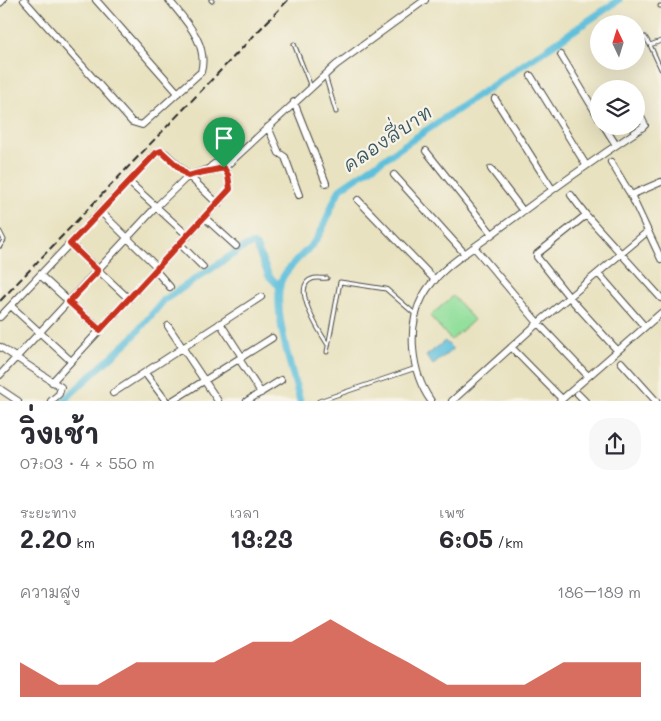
<!DOCTYPE html>
<html lang="th">
<head>
<meta charset="utf-8">
<style>
	body { margin:0; font-family:Mali,"Playpen Sans Thai",sans-serif; background:#f7f7f7; color:#2b2b33; height:100vh; display:flex; flex-direction:column; font-size:19px; white-space:nowrap }
	* { box-sizing:border-box; margin:0 }
	p { font-size:16px; color:#7c7c81 }
	.icon { flex:none; width:28px; height:28px; fill:none; stroke:currentColor; stroke-width:2; stroke-linecap:round; stroke-linejoin:round }
	.map { position:relative; height:401px; overflow:hidden }
	.side { display:flex; flex-direction:column; background:#fff; flex:1 }
	.side>* { flex:none }
	.needle { width:32px; rotate:356deg }
	.tools { position:absolute; left:590px; top:15px; display:grid; gap:10px }
	.tools a { display:grid; place-items:center; width:55px; height:55px; border-radius:50%; background:#fff; box-shadow:0 5px 20px #0002; font-size:25px }
	.pin { position:absolute; display:grid; place-items:center; width:42px; height:42px; color:#fff; margin:-51px -21px; border-radius:50% 50% 50% 0; rotate:-45deg; box-shadow:0 0 5px #0007 }
	.pin .icon { rotate:45deg }
	.round { display:grid; place-items:center; flex:none; width:52px; height:52px; border-radius:20px; background:#f7f7f7 }
	.headline { display:flex; align-items:center; justify-content:space-between; height:85px; padding:0 20px }
	h1 { font-size:28px; font-weight:800; line-height:38px }
	.metrics { display:grid; grid-template-columns:repeat(3,1fr); gap:8px; height:85px; padding:5px 20px }
	.metrics div { display:grid; align-content:center }
	.metrics b { font-size:25px; font-weight:800 }
	.metrics small { font-size:14px; font-weight:400 }
	.metrics p { font-size:14px }
	.chart { height:140px; padding:10px 20px }
	.chart p { display:flex; justify-content:space-between }
	.chart svg { width:100%; height:90px; margin-top:5px; fill:#c8321e; opacity:.7 }
	.map>svg:first-child { display:block }
</style>
</head>
<body>
<div class="map">
<svg width="661" height="401" viewBox="0 0 661 401">
	<rect width="100%" height="100%" fill="#f7f3e8"/>
	<filter id="ink" filterUnits="userSpaceOnUse"><feTurbulence type="fractalNoise" baseFrequency=".02" numOctaves="2"/><feDisplacementMap in="SourceGraphic" scale="10" xChannelSelector="R" yChannelSelector="G"/><feConvolveMatrix kernelMatrix="1 2 1 2 8 2 1 2 1" color-interpolation-filters="sRGB"/></filter>
	<filter id="wash" filterUnits="userSpaceOnUse"><feTurbulence type="fractalNoise" baseFrequency=".0096" numOctaves="4" result="noise"/><feDisplacementMap in="SourceGraphic" scale="20" xChannelSelector="R" yChannelSelector="G"/><feGaussianBlur stdDeviation="1.12" result="paint"/><feColorMatrix in="noise" values="0 0 0 0 0 0 0 0 0 0 0 0 0 0 0 0 0 1.4 0 .05"/><feComposite in="paint" operator="in"/></filter>
	<g filter="url(#wash)">
		<rect width="100%" height="100%" fill="#e8e2c0"/>
		<!-- green -->
		<path fill="#93df9c" stroke="#5f8564" d="M453 296 474 320 451 340 430 316Z"/>
		<!-- water -->
		<path fill="#5ec0dc" stroke="#447684" d="M445 341 453 349 433 365 426 356Z"/>
		<g fill="none" stroke-linecap="round" stroke-linejoin="round">
			<!-- canal -->
			<path stroke="#5ec0dc" stroke-width="7" d="M63 401 132 338 164 300 244 247 253 244 256 246 269 276 280 287
				M300 401C293 374 269 301 283 277 291 263 306 253 316 240 327 225 330 204 341 188L619 0"/>
		</g>
	</g>
	<g filter="url(#ink)">
		<g fill="none" stroke-linecap="round" stroke-linejoin="round">
			<!-- lane casing -->
			<g stroke="#474641" stroke-width="5">
				<path id="lane" d="M211 0 212 1
					M660 6H661
					M645 37 650 45
					M661 41 650 45 661 69
					M294 44 311 87
					M325 75 336 112
					M0 232 4 240 0 246
					M327 278C323 279 316 277 312 279 290 286 321 334 328 345
					M327 352 340 282 386 289 415 314
					M319 401 416 368"/>
			</g>
			<!-- street casing -->
			<g stroke="#474641" stroke-width="8">
				<path id="street" d="M24 0 132 122 142 125 201 72C209 44 185 20 169 0
					M96 0 178 93
					M0 3 3 0
					M561 55 599 118
					M531 76 586 165
					M495 99 552 189
					M294 102 326 183
					M604 126 616 145
					M268 127 279 153 285 157 299 195
					M426 151 492 234
					M611 162 631 195 661 259
					M209 169C213 163 219 161 226 163
					M491 169 523 211
					M394 175 465 254
					M129 182 188 236
					M571 195 586 215 661 298
					M631 195 661 182
					M358 200 435 280
					M100 211 158 268
					M586 215 537 254V257L569 297 617 350
					M205 218 236 246
					M70 244 129 299
					M180 244 203 267
					M474 247 538 323 588 376
					M156 271 170 287
					M598 273 645 327
					M40 275 100 330
					M11 306 71 361
					M0 317 156 153 161 151 165 153 218 204
					M220 323 242 357
					M168 326 218 401
					M0 347 61 387 59 394 51 401
					M512 348 562 399
					M239 359 261 393
					M621 362 656 401
					M145 373 166 401
					M0 375 157 206 188 176 209 169 214 170 224 168 336 65 425 0
					M52 382 230 189 228 175 224 168
					M0 389 18 401
					M113 393 261 297
					M578 394 585 401
					M172 401 272 338
					M247 401 281 380
					M431 401C411 373 406 327 423 296 437 270 468 252 491 235 540 198 591 162 643 127L645 125 636 108
					M452 401 538 323 647 232
					M560 401 661 313"/>
			</g>
			<!-- lane -->
			<use href="#lane" stroke="#fff" stroke-width="3"/>
			<!-- street -->
			<use href="#street" stroke="#fff" stroke-width="6"/>
			<!-- rail -->
			<path stroke="#2b2b2b" stroke-width="2" stroke-dasharray="8 4" stroke-linecap="butt" d="M0 301 288 0"/>
		</g>
	</g>
	<g fill="none" stroke-linecap="round" stroke-linejoin="round" filter="url(#ink)">
		<!-- route casing -->
		<g stroke="#fff" stroke-width="10">
			<path id="route" d="M161 151 188 176C200 172 212 171 224 168L228 175 230 189 100 330 69 302 98 271 70 244 156 153Z"/>
		</g>
		<!-- route -->
		<use href="#route" stroke="#c8321e" stroke-width="6"/>
	</g>
	<g text-anchor="middle" dominant-baseline="central" stroke-width="4.5" stroke-linejoin="round" paint-order="stroke">
		<!-- water labels -->
		<g font-size="19" font-style="italic" fill="#3a5860" stroke="#f7f3e8">
			<text transform="translate(387 138) rotate(-34)">คลองสี่บาท</text>
		</g>
	</g>
</svg>
<div class="tools">
<a><svg class="needle" viewBox="-14 -14 28 28"><path d="M0-13l5 13h-10z" fill="#e53935"/><path d="M0 13l5-13h-10z" fill="#7c7c81"/></svg></a>
<a><svg class="icon" aria-label="layers" viewBox="0 0 24 24"><path d="M12 4l9 5-9 5-9-5zM3 14l9 5 9-5"/></svg></a>
</div>
<div class="pin" style="left:224px;top:168px;background:#1e9e55"><svg class="icon" aria-label="arrive" viewBox="0 0 24 24"><path d="M6 21V4h12l-3 4 3 4H6"/></svg></div>
</div>
<section class="side">
<div class="headline"><div><h1>วิ่งเช้า</h1><p>07:03 · 4 × 550 m</p></div><a class="round"><svg class="icon" aria-label="share" viewBox="0 0 24 24"><path d="M12 15V3M7 8l5-5 5 5M5 13v7h14v-7"/></svg></a></div>
<div class="metrics">
<div><p>ระยะทาง</p><b>2.20<small> km</small></b></div>
<div><p>เวลา</p><b>13:23</b></div>
<div><p>เพซ</p><b>6:05<small> /km</small></b></div>
</div>
<div class="chart"><p><span>ความสูง</span>186–189 m</p>
<svg viewBox="0 0 160 44" preserveAspectRatio="none"><path d="M0 44V27L10 38L20 38L30 27L40 27L50 27L60 17L70 17L80 6L90 17L100 27L110 38L120 38L130 38L140 27L150 27L160 27V44z"/></svg>
</div>
</section>
</body>
</html>
